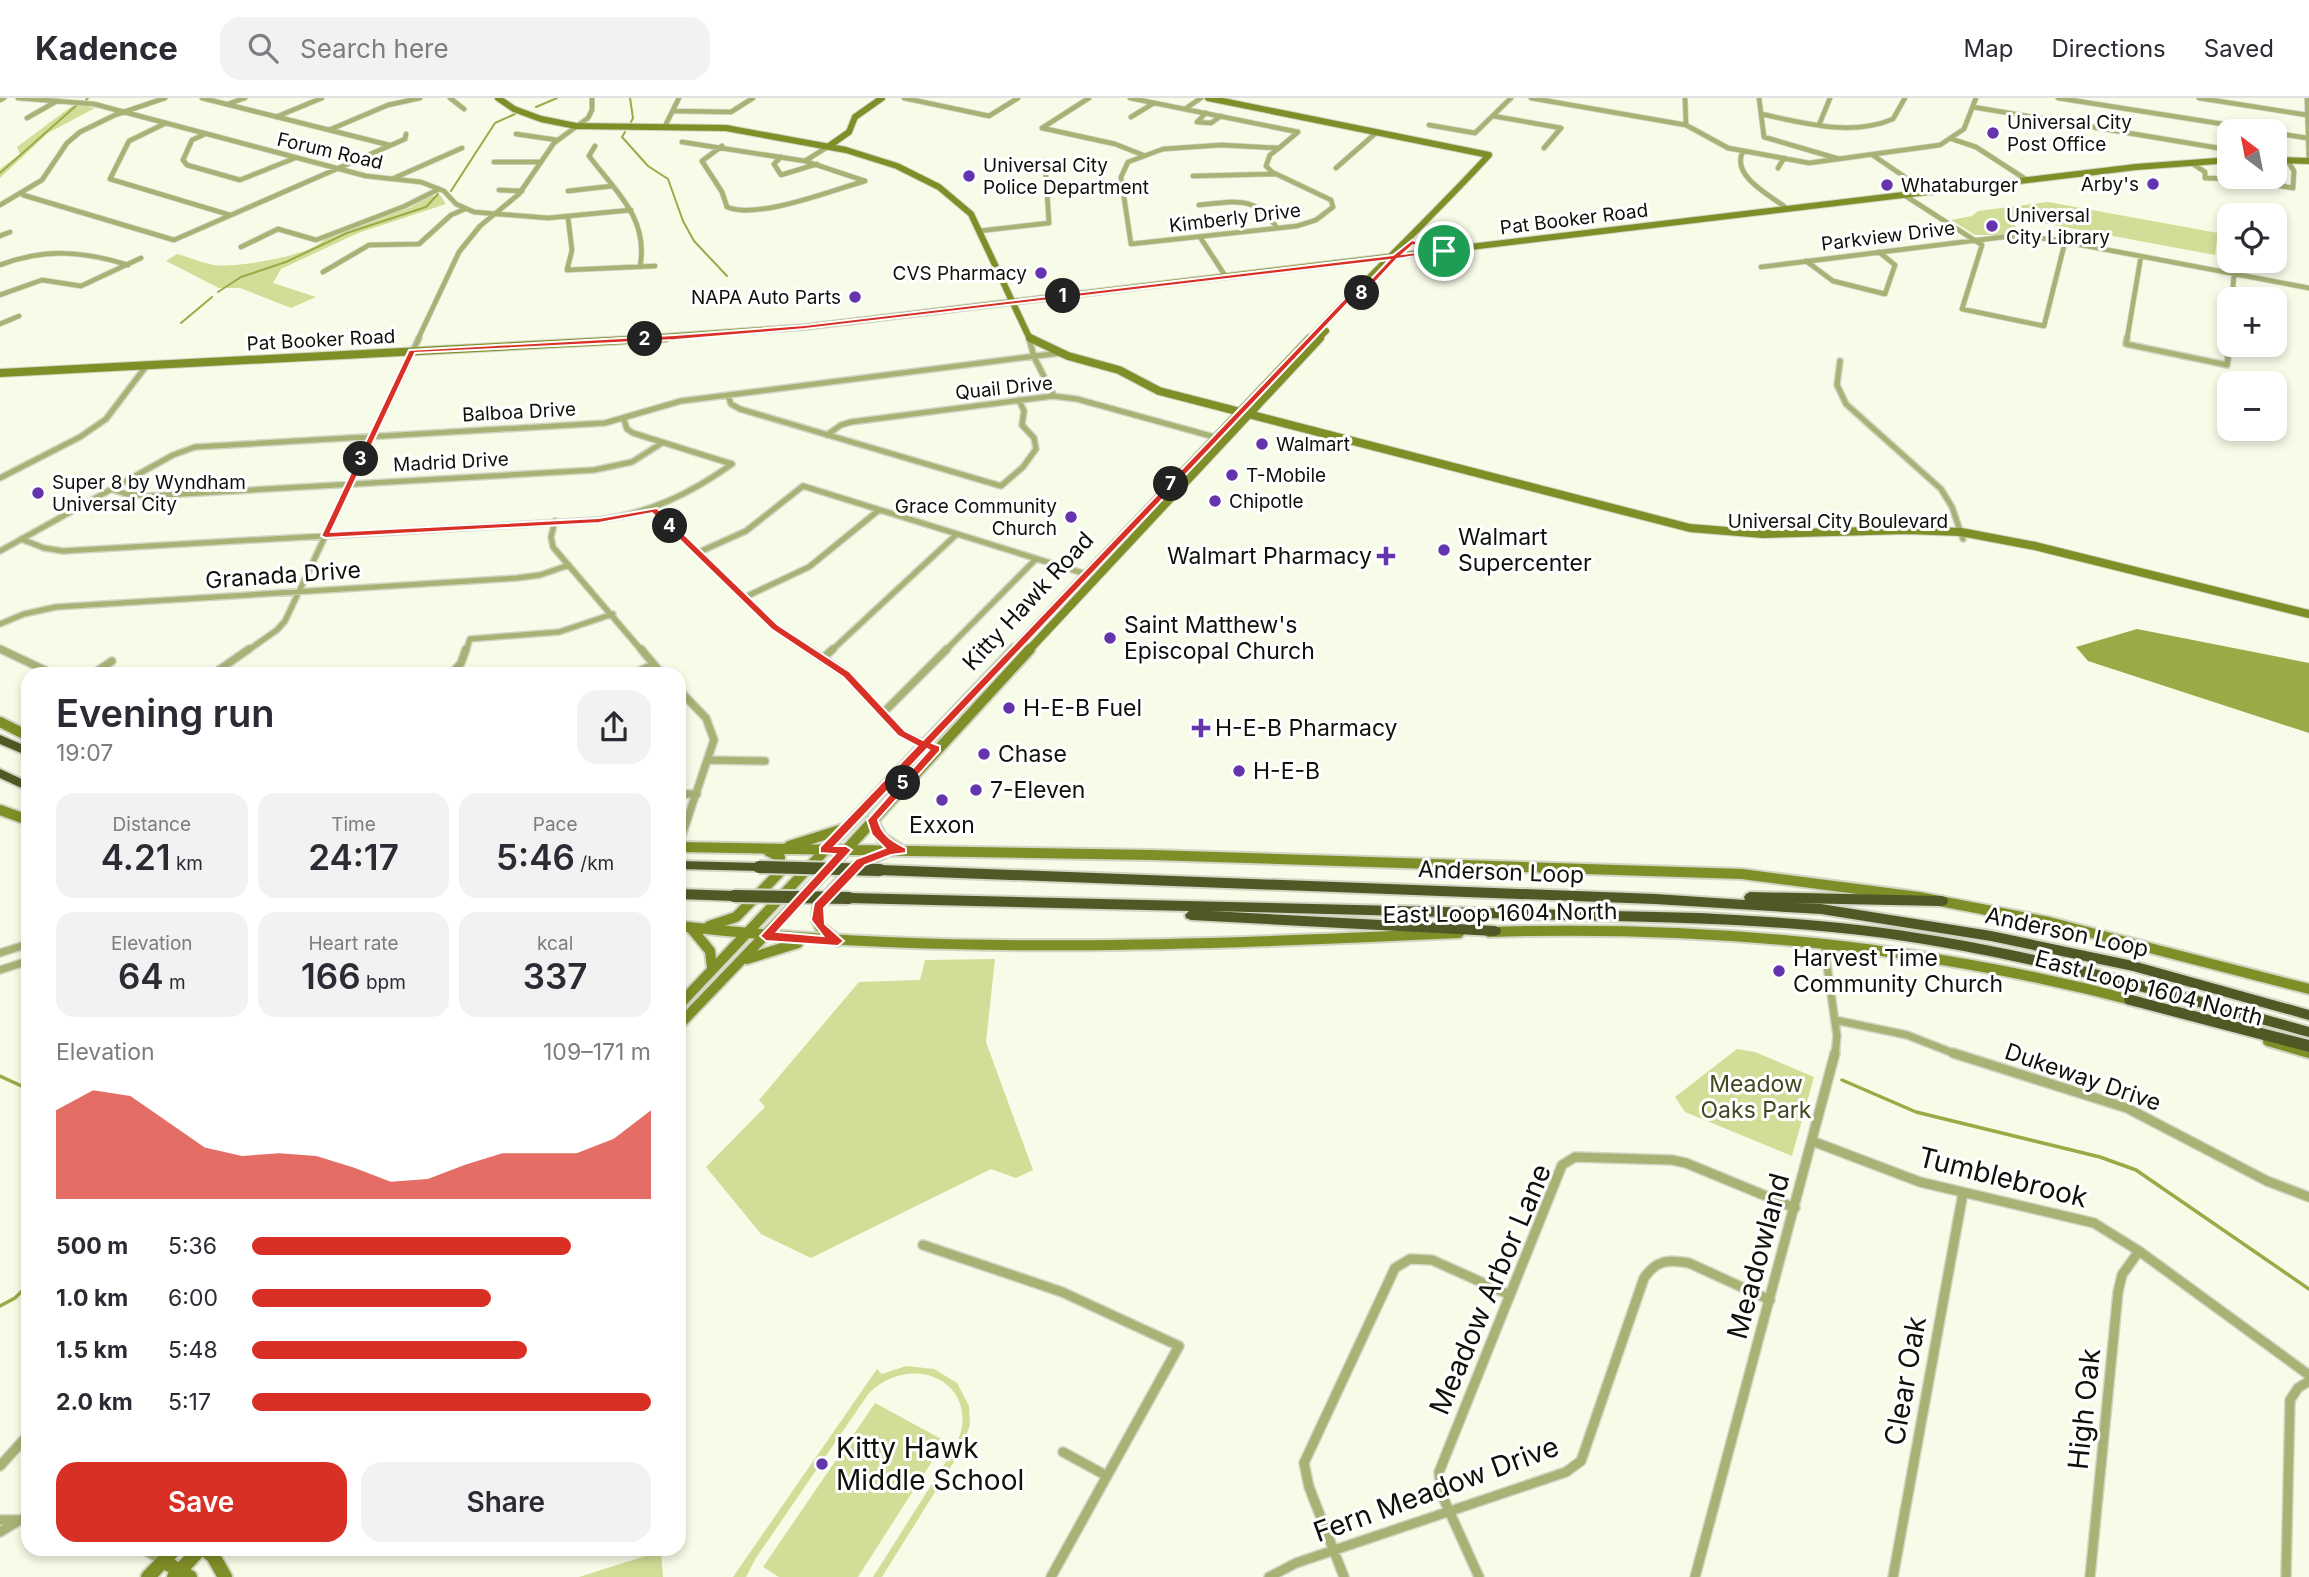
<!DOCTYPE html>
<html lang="en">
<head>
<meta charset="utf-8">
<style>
	body { margin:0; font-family:Inter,sans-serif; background:#f2f2f3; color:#2b2b33; height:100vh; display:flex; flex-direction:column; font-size:26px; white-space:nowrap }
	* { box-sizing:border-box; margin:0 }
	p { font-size:23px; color:#7c7c81 }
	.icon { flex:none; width:38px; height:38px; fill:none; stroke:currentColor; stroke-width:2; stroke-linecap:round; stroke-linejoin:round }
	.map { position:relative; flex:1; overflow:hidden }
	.drawer { position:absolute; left:21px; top:569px; width:665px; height:889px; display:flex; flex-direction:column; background:#fff; border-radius:21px; box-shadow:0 4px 10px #0003 }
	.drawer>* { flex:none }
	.needle { width:46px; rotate:328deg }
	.tools { position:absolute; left:2217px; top:21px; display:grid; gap:14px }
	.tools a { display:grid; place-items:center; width:70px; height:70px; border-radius:14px; background:#fff; box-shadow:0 4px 10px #0003; font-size:35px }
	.pin { position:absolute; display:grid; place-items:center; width:60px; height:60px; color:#fff; margin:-30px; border:4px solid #fff; border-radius:50%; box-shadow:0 2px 7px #0007 }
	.km { position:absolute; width:35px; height:35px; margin:-18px; border-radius:50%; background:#222; color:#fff; font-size:19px; line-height:35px; text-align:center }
	.round { display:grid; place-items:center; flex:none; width:74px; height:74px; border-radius:21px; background:#f2f2f3 }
	.overview { display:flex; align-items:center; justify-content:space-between; height:119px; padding:0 35px }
	h1 { font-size:38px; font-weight:600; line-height:52px }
	.figures { display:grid; grid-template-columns:repeat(3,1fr); gap:10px; height:119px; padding:7px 35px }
	.figures div { display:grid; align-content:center; border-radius:18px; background:#f2f2f3; text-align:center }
	.figures b { font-size:35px; font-weight:600 }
	.figures small { font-size:19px; font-weight:400 }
	.figures p { font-size:19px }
	.chart { height:196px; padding:14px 35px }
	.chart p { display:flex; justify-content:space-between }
	.chart svg { width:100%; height:126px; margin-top:7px; fill:#d93025; opacity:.7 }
	.action { display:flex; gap:14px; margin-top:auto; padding:14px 35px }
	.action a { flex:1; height:80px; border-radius:21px; background:#d93025; color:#fff; font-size:28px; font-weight:600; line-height:80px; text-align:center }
	.action a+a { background:#f2f2f3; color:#2b2b33 }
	ul { padding:0 35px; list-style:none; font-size:23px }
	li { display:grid; grid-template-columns:112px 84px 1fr; align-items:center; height:52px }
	li i { height:18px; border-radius:9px; background:#d93025 }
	header { display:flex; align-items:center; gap:42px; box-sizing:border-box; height:98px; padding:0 35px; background:#fff; border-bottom:2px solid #e1e1e2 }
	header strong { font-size:33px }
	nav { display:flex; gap:38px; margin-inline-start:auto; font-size:24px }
	.search { width:490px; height:63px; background:#f2f2f3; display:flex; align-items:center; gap:18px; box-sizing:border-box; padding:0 24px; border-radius:21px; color:#7c7c81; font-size:26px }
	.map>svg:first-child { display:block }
</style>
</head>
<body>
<header>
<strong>Kadence</strong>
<div class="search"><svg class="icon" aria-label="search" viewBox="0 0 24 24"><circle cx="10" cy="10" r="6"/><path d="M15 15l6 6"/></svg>Search here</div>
<nav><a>Map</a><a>Directions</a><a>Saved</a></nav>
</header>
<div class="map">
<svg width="2309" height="1479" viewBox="0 0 2309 1479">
	<rect width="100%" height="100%" fill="#f7fce8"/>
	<!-- green -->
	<path fill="#d1de98" d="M76 5 95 10 48 35 0 80V71L20 56 17 49Z
		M440 97 446 106 358 135 281 171 273 185 316 199 291 210 240 190H219L166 163 177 156C189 159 202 165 214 167 235 170 313 158 324 141L411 109 430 98Z
		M2048 104 2218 135 2215 157 2010 119 2020 137H1975L1951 122 1972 118 1978 113Z
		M995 861 986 944 1033 1072 1016 1080 991 1071 811 1160 761 1136 706 1069 765 1009 759 1002 859 884 920 882 925 862Z
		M1737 951 1755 954 1814 979 1792 1058 1685 1014 1675 999Z
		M906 1268 934 1271 957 1285 969 1308 970 1327 960 1354 882 1479H873L954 1351C987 1289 916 1250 869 1295L756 1460 746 1479H733L877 1271 882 1276Z
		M875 1305 945 1343 858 1479H779L763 1469Z
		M661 1453 663 1479H579Z"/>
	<!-- water -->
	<path fill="#9ba947" d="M2137 531 2309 565V635L2088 563 2076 549Z"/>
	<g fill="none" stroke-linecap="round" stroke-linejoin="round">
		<!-- stream-far1 -->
		<path stroke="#9ba947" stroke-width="2" d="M630 0 633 20 631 24
			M86 2 88 0
			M536 9 557 0
			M625 34 622 39 648 68 668 81 683 123 694 143 727 178
			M0 75 78 6
			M451 93 495 25 515 16
			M218 194 241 179 286 164 347 135 426 109 438 96
			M181 225 212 199"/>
		<!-- stream -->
		<path stroke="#9ba947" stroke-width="3.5" d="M0 978 28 991
			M1842 982 1916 1014 2100 1059 2136 1072 2309 1191
			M0 1208 15 1200 28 1187"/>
		<!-- street-far3 casing -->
		<g stroke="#d2d6c5" stroke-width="6">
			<path id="street-far3" d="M18 0 94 6 366 78 421 84 444 93 456 106 474 114 548 120 631 112
				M202 0 389 47
				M450 0 464 11
				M904 0 989 18 1018 0
				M1130 0 1298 34
				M1531 0 1686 27 1728 50 1809 65 1940 47 1964 31 1976 0
				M1685 0 1686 27
				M1759 0 1764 39 1839 61
				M2058 0 2267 33
				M2199 0 2307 17
				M2307 0 2309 62
				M0 2 4 0
				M228 6 245 0
				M1973 9 2230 52
				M1185 11 1201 0
				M674 13 731 14 753 0
				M1206 15 1197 24 1211 25 1221 18
				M1761 16C1804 25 1851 39 1893 21L1905 0
				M1493 18 1561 30 1544 50
				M276 19 322 0
				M1131 19 1154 5
				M27 20 57 3
				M166 25 129 43 110 81 230 117
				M1429 27 1475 35 1511 0
				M1819 27 1830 0
				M665 28 679 0
				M1042 30 1115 46 1143 57
				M1042 30 1089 0
				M329 32 388 7 420 0
				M2275 35 2307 40
				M205 36 192 42 183 62 187 67 240 82 295 60
				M516 36 557 42
				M1952 41 1976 49 2027 82
				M682 44 805 63 865 83
				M1221 47 1279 50 1270 57 1266 68 1272 74 1331 102 1333 109 1316 122 1297 128 1131 146 1121 79 1128 64 1163 51Z
				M595 48 589 58C616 94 649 120 640 169
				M722 48 702 63 722 94 727 109C757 122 832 92 865 83
				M1279 50 1298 34
				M1743 53C1730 78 1771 98 1788 111
				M1874 58 1927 94
				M781 59 774 66 781 77 817 66
				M805 63 829 48
				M494 64H541
				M2190 64 2205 74V80L2242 81 2293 90 2294 73 2287 62
				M1336 70 1377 34
				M1778 70 1784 60
				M1193 78 1276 76
				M392 81 462 50
				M499 92 522 93
				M568 93 612 88
				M23 97 174 142 405 41 406 36
				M1904 97 1982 147 1962 211 2044 228 2065 144
				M0 107 42 82 67 45 80 34 115 17 165 0
				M1199 107C1235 104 1254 96 1277 130
				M568 120 572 152 567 172 655 168
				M979 133 1049 125 1045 63
				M0 138 10 134
				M1200 139 1226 179
				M241 149 278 131 316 142 405 108 439 91
				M1806 163 1833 183 1885 196 1895 167 1879 154
				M0 167C45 150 83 153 128 167
				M1761 169 2011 138 2050 141 2309 190
				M323 174 369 147 419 146 451 117 465 111
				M0 197 42 182 81 188 141 160
				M2232 201 2234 176
				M0 226 19 218
				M418 241 459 154 480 128 519 96 554 45 588 20 592 12V0
				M2127 241 2141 158
				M2229 241 2230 236"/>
		</g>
		<!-- street-far2 casing -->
		<g stroke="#d2d6c5" stroke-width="8">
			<path id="street-far2" d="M1029 240 1034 259 1054 298
				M2127 240 2126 246 2227 267 2230 240
				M1840 263 1837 287 1846 306 1941 391 1952 409 1963 441
				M728 297 731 306 740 311 1001 388 1023 369 1036 351 1034 340 1022 327 1024 313 1019 302
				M624 322 627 331 633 335 732 366
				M827 337 841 327 851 324 1053 298 1077 301 1218 340
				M0 380 80 339 106 321 147 267
				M111 391 126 396 148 398 594 372 632 364 662 345
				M654 412 774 529 810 553
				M555 423 551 439 553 449 642 553
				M21 441 44 450 63 453 599 422C650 415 690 396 732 366
				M0 453 173 357 195 349 605 325 681 303 1060 255
				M697 455 746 433 803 388 1089 477
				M743 500 809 469 879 412
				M0 526 24 516 56 509 517 480 540 477 569 467
				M0 551 4 553
				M247 553 277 532 285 523 419 240
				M466 553 470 541 559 534 613 516
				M831 553 957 436
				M945 553 1036 461"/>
		</g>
		<!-- street-far1 casing -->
		<g stroke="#d2d6c5" stroke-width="10">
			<path id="street-far1" d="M0 551 53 576
				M641 551 662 576
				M808 551 846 576 902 636 936 651
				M822 561 833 551
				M93 576 112 563
				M213 576 249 551
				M451 576 461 565 466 551
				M632 576 653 567
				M679 592 706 620 714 642 679 746
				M883 615 947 551
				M708 662 765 663
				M679 696H697
				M1824 846 1837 938 1835 957
				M0 855 28 846
				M0 872 28 863
				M1835 922 1907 937 1958 957"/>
		</g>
		<!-- street casing -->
		<g stroke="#d2d6c5" stroke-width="12">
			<path id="street" d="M1953 955 2127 1010 2267 1083 2309 1099
				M1812 1043 1920 1084 2094 1125 2139 1153 2309 1277
				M923 1147 1062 1194 1179 1248 1051 1479
				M1063 1354 1107 1378
				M0 1368 28 1337
				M0 1422H20L28 1418
				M0 1434 20 1422
				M143 1451 163 1463
				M1269 1479 1296 1465 1566 1374 1581 1363 1644 1180C1656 1162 1669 1161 1689 1165L1770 1202
				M1344 1479 1309 1389 1304 1365 1395 1170 1410 1161 1432 1162 1510 1197
				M1479 1479 1441 1395 1439 1374 1562 1067 1575 1059 1672 1062 1686 1065 1795 1110
				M1695 1479 1835 955
				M1893 1479 1963 1095
				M2090 1479 2118 1194 2122 1177 2139 1153
				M2286 1479 2290 1302 2298 1290 2309 1283"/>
		</g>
		<!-- secondary-far3 casing -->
		<g stroke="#d2d6c5" stroke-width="8">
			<path id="secondary-far3" d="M498 0 514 11 541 21 576 28 726 30 846 52 897 68 939 89 971 116 1029 239 1034 241
				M1208 0 1489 57C1431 120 1368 179 1309 241
				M829 48 849 34 855 19 882 0
				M2275 62 2309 63
				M633 241 805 229 2136 69 2230 62
				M1318 241 1326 233"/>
		</g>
		<!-- secondary-far2 casing -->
		<g stroke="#d2d6c5" stroke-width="10">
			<path id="secondary-far2" d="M1030 240 1068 258 1119 272 1159 293 1690 430 1763 436 1907 432 1961 434 2035 448 2309 516
				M0 275 666 240
				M1013 553 1310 240
				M1028 553 1320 240"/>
		</g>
		<!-- secondary-far1 casing -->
		<g stroke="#d2d6c5" stroke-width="14">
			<path id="secondary-far1" d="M0 624 28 638
				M0 712 28 722
				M872 722 882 740 899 751
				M789 748 843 731
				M679 749 1152 757 1742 776 1919 799 2049 824 2309 891
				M679 828C939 858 1198 847 1459 835
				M709 828 736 819 779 775 780 759 768 753
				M691 830 710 853 712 870
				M1489 834C1707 827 1928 848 2139 904
				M838 843 820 829 817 822 818 808 852 770 884 755
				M747 861 798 845
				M679 907 1015 551
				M679 927 836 763 1030 551
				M2268 943 2309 955"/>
		</g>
		<!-- secondary casing -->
		<g stroke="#d2d6c5" stroke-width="18">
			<path id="secondary" d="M204 1451 213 1458 225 1479
				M163 1463 190 1479
				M148 1479 175 1451
				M174 1479 200 1451"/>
		</g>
		<!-- highway casing -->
		<g stroke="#d2d6c5" stroke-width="4">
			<path id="highway" d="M0 637 28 649V658L0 646Z
				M0 671 28 684V693L0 680Z
				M679 763 759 765 765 769 759 773 679 771Z
				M880 767 1655 796 1745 802 1744 799 1746 796 1750 794 1942 798 1947 800 1948 803 1947 806 1942 808 1793 805 1821 806 1991 833 2133 863 2309 912V922L2133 873 1991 843 1821 816 1655 806 880 777 874 772Z
				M679 791 734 793 738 795 740 798 738 801 734 803 679 801Z
				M849 795 1699 815C1780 819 1862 825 1942 839 2066 860 2188 895 2309 929V939C2169 901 2029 860 1885 840 1778 826 1670 824 1562 822 1445 819 1327 816 1210 813L1495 828 1500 830 1501 833 1500 836 1495 838 1191 822 1186 820 1185 817 1189 813 849 805 845 803 843 800 845 797Z
				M2131 897 2309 942V954L2126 906 2124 902 2126 898Z"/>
		</g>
		<!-- street-far3 -->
		<use href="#street-far3" stroke="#a7b275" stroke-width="4.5"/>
		<!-- street-far2 -->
		<use href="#street-far2" stroke="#a7b275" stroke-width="5"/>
		<!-- street-far1 -->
		<use href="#street-far1" stroke="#a7b275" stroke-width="7"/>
		<!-- street -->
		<use href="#street" stroke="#a7b275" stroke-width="9"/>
		<!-- secondary-far3 -->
		<use href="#secondary-far3" stroke="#808e27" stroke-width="6"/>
		<!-- secondary-far2 -->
		<use href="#secondary-far2" stroke="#808e27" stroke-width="8"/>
		<!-- secondary-far1 -->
		<use href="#secondary-far1" stroke="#808e27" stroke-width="10"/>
		<!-- secondary -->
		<use href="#secondary" stroke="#808e27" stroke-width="14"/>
		<!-- highway -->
		<use href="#highway" fill="#505826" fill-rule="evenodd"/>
		<!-- highway-bridge casing -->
		<g stroke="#d2d6c5" stroke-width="16" stroke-linecap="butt">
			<path id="highway-bridge" d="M759 769 880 772
				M734 798 849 800"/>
		</g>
		<!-- highway-bridge -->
		<use href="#highway-bridge" stroke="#505826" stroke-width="12"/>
	</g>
	<!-- route -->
	<path fill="#d93025" stroke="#fff" stroke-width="2" fill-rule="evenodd" d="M1412 142 1448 153 1397 161 1357 204H1349L932 645 940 648V653L878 722C882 737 892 743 906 750V755L891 757 865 767 824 810 825 826 844 843 838 848 766 843 760 838 835 756 820 755V749L917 648 898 638 843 579 771 531 652 415 599 425 325 440 321 438 409 252 675 237 805 227 1393 157ZM1413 147 1426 153H1428L1403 156ZM1389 162 1353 200H1345L923 642 905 633 850 574 778 527 657 410 599 420 331 434 415 255 675 242 805 231ZM927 651 929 652 867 722 872 737 885 750 856 761 814 805 811 822 823 838 777 834 852 752 846 748H835Z"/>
	<!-- markers -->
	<g fill="#6334ac" stroke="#fff" stroke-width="2.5">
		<circle cx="1993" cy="35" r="7"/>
		<circle cx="969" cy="78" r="7"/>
		<circle cx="2153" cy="86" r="7"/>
		<circle cx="1887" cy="87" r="7"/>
		<circle cx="1992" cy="128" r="7"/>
		<circle cx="1041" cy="175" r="7"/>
		<circle cx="855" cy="199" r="7"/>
		<circle cx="1262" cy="346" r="7"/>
		<circle cx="1232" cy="377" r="7"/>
		<circle cx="38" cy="395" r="7"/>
		<circle cx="1215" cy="403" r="7"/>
		<circle cx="1071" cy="419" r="7"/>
		<circle cx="1444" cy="452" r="7"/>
		<path d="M1382.5 447.5h7v7h7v7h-7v7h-7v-7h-7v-7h7z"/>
		<circle cx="1110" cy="540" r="7"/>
		<circle cx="1009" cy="610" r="7"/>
		<path d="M1197.5 619.5h7v7h7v7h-7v7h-7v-7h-7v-7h7z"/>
		<circle cx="984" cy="656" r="7"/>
		<circle cx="1239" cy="673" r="7"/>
		<circle cx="976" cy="692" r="7"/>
		<circle cx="942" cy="702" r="7"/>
		<circle cx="1779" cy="873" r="7"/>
		<circle cx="822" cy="1366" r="7"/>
	</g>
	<g text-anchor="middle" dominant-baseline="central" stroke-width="6" stroke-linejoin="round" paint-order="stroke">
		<!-- far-poi labels -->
		<g font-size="19" fill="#10110b" stroke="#fff" text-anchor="start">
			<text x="2007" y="24">Universal City<tspan x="2007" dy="22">Post Office</tspan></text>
			<text x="983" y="67">Universal City<tspan x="983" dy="22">Police Department</tspan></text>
			<text x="2139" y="86" text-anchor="end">Arby's</text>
			<text x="1901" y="87">Whataburger</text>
			<text x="2006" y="117">Universal<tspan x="2006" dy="22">City Library</tspan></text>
			<text x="1027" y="175" text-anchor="end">CVS Pharmacy</text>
			<text x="841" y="199" text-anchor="end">NAPA Auto Parts</text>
			<text x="1276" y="346">Walmart</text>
			<text x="1246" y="377">T-Mobile</text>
			<text x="52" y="384">Super 8 by Wyndham<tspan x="52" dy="22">Universal City</tspan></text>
			<text x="1229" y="403">Chipotle</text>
			<text x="1057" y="408" text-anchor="end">Grace Community<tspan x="1057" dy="22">Church</tspan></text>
		</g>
		<!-- far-street labels -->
		<g font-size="19" fill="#10110b" stroke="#fff">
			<text transform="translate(330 53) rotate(13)">Forum Road</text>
			<text transform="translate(1235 120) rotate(-7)">Kimberly Drive</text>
			<text transform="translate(1574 121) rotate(-7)">Pat Booker Road</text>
			<text transform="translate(1888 138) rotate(-7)">Parkview Drive</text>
			<text transform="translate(321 242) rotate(-3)">Pat Booker Road</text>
			<text transform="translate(1004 290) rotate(-6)">Quail Drive</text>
			<text transform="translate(519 314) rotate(-3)">Balboa Drive</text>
			<text transform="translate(451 364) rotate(-3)">Madrid Drive</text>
			<text x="1838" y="423">Universal City Boulevard</text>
		</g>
		<!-- poi labels -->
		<g font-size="23" fill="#10110b" stroke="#fff" text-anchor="start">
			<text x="1458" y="439">Walmart<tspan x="1458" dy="26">Supercenter</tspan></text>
			<text x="1372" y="458" text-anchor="end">Walmart Pharmacy</text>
			<text x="1124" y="527">Saint Matthew's<tspan x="1124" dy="26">Episcopal Church</tspan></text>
			<text x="1023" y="610">H-E-B Fuel</text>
			<text x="1215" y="630">H-E-B Pharmacy</text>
			<text x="998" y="656">Chase</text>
			<text x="1253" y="673">H-E-B</text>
			<text x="990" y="692">7-Eleven</text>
			<text x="942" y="727" text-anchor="middle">Exxon</text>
			<text x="1793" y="860">Harvest Time<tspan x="1793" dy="26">Community Church</tspan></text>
		</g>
		<!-- street labels -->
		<g font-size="23" fill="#10110b" stroke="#fff">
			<text transform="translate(283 477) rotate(-4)">Granada Drive</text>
			<text transform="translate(1028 503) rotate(-47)">Kitty Hawk Road</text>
			<text transform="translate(1501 774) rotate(2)">Anderson Loop</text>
			<text transform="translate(1500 815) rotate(-1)">East Loop 1604 North</text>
			<text transform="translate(2067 834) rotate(12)">Anderson Loop</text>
			<text transform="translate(2149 890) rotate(15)">East Loop 1604 North</text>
			<text transform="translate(2083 979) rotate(19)">Dukeway Drive</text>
		</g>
		<!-- park labels -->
		<g font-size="23" fill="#424820" stroke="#fff">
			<text x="1756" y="986">Meadow<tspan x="1756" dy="26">Oaks Park</tspan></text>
		</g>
		<!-- near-street labels -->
		<g font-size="28" fill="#10110b" stroke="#fff">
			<text transform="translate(2003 1079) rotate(14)">Tumblebrook</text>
			<text transform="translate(1758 1158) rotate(-75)">Meadowland</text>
			<text transform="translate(1490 1191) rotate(-67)">Meadow Arbor Lane</text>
			<text transform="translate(1905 1283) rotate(-80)">Clear Oak</text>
			<text transform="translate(2084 1311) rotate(-84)">High Oak</text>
			<text transform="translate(1436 1391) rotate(-20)">Fern Meadow Drive</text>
		</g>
		<!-- near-poi labels -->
		<g font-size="28" fill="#10110b" stroke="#fff" text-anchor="start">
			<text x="836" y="1350">Kitty Hawk<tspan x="836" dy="32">Middle School</tspan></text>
		</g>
	</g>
</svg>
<div class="tools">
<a><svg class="needle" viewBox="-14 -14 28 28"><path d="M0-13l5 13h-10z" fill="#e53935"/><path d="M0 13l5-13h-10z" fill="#7c7c81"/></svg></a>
<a><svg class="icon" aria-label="locate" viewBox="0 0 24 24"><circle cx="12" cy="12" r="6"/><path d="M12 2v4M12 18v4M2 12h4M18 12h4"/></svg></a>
<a>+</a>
<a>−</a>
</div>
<div class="pin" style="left:1444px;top:153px;background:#1e9e55"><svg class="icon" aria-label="arrive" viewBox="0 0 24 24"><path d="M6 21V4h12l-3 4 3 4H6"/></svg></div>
<b class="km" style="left:1063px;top:198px">1</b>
<b class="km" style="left:645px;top:241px">2</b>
<b class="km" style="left:361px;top:361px">3</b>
<b class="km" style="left:670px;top:428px">4</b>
<b class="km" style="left:903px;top:685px">5</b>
<b class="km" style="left:1171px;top:386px">7</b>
<b class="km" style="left:1362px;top:195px">8</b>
<section class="drawer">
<div class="overview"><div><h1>Evening run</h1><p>19:07</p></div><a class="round"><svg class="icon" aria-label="share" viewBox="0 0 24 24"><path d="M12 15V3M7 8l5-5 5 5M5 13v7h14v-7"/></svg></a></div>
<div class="figures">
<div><p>Distance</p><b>4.21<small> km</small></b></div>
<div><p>Time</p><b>24:17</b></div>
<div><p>Pace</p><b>5:46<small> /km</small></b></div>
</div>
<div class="figures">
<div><p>Elevation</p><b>64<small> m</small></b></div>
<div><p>Heart rate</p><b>166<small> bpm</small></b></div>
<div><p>kcal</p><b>337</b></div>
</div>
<div class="chart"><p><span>Elevation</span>109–171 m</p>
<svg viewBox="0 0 160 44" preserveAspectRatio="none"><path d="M0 44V13L10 6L20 8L30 17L40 26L50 29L60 28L70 29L80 33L90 38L100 37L110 32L120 28L130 28L140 28L150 23L160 13V44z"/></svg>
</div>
<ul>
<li><b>500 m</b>5:36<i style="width:80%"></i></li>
<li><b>1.0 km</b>6:00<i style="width:60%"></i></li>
<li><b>1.5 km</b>5:48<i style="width:69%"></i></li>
<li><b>2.0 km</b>5:17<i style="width:100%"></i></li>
</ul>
<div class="action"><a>Save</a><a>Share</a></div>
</section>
</div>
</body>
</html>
